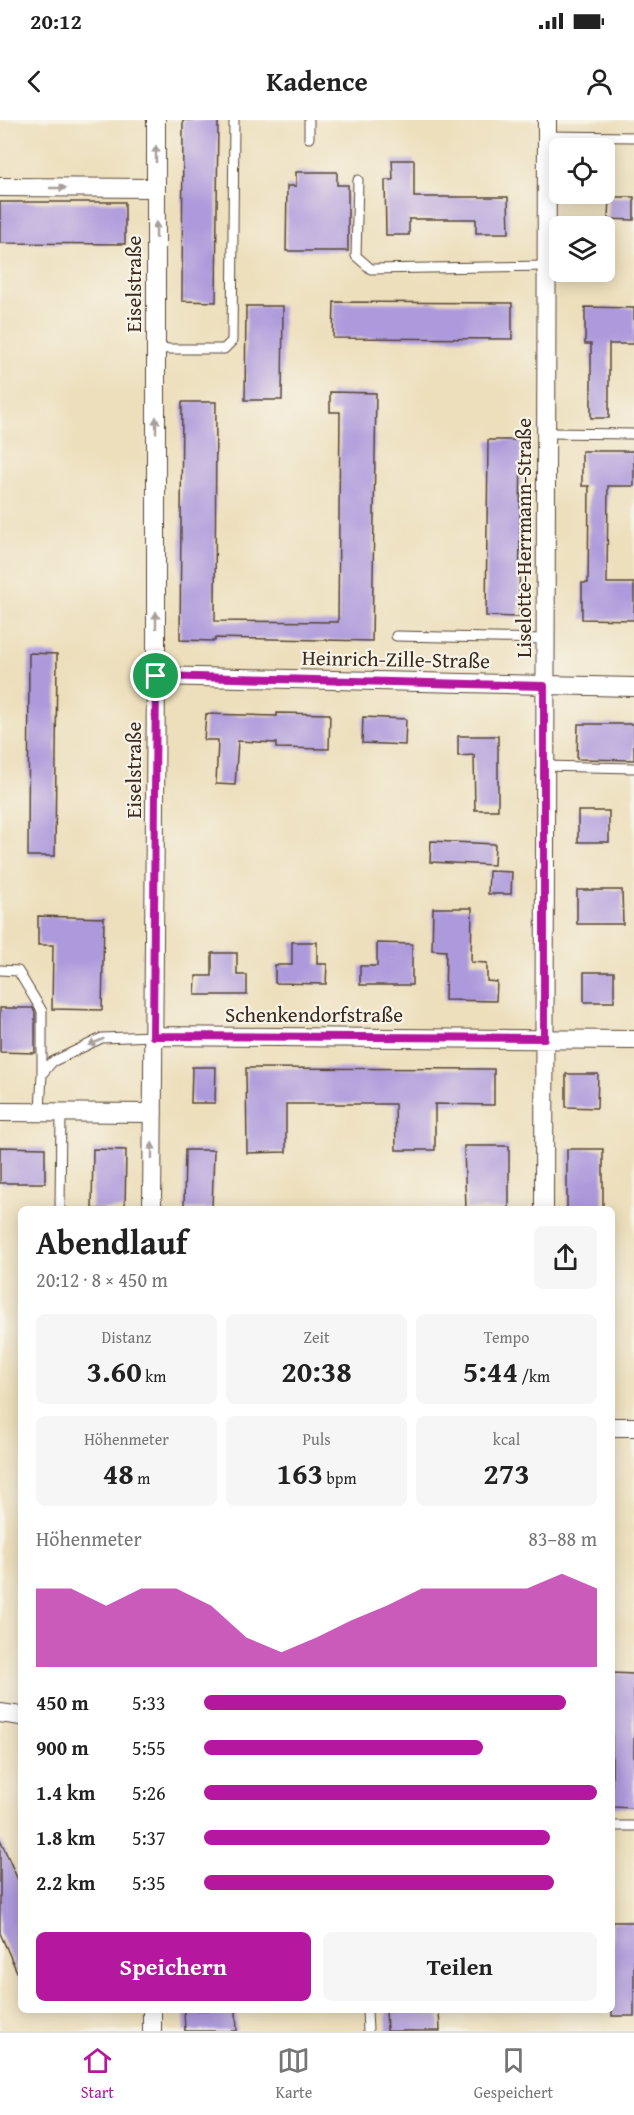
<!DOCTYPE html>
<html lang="de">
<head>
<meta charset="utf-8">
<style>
	body { margin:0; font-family:"Gentium Book Plus",serif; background:#f6f6f6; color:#222; height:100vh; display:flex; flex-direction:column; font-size:22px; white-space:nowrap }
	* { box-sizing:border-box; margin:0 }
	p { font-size:20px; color:#767676 }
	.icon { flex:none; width:33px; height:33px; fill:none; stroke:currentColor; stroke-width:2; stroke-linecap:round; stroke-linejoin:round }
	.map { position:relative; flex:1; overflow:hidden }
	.panel { position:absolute; left:18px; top:1086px; width:597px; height:807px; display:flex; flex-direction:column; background:#fff; border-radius:9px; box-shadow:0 3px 15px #0003 }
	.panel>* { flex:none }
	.tools { position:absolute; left:549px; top:18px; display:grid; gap:12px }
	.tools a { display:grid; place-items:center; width:66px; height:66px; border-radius:9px; background:#fff; box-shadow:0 3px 15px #0003; font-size:30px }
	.pin { position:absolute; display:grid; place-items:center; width:51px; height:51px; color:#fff; margin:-26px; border:3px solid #fff; border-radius:50%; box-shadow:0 2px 6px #0007 }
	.round { display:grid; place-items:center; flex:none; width:63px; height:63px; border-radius:9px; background:#f6f6f6 }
	.headline { display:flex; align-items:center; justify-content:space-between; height:102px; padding:0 18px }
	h1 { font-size:33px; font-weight:600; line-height:45px }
	.stats { display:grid; grid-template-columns:repeat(3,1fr); gap:9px; height:102px; padding:6px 18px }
	.stats div { display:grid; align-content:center; border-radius:9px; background:#f6f6f6; text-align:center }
	.stats b { font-size:30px; font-weight:600 }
	.stats small { font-size:16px; font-weight:400 }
	.stats p { font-size:16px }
	.chart { height:168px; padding:12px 18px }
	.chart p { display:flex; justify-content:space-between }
	.chart svg { width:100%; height:108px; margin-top:6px; fill:#b5179e; opacity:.7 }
	.button { display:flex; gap:12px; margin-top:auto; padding:12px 18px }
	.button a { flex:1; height:69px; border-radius:9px; background:#b5179e; color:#fff; font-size:24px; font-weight:600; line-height:69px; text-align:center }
	.button a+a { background:#f6f6f6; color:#222 }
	ul { padding:0 18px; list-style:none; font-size:20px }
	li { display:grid; grid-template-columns:96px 72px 1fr; align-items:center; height:45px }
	li i { height:15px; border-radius:8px; background:#b5179e }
	.status { display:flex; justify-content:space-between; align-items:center; height:42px; padding:0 30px; background:#fff; direction:ltr }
	.status svg { height:16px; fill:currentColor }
	header { display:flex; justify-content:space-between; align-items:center; height:78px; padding:0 18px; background:#fff; font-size:27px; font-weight:600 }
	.tab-bar { display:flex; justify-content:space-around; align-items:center; height:84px; border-top:2px solid #e0e0e0; background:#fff; font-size:16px; color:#767676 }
	.tab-bar a { display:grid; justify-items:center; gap:3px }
	.tab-bar .on { color:#b5179e }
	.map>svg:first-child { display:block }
</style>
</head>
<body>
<div class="status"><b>20:12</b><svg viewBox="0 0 49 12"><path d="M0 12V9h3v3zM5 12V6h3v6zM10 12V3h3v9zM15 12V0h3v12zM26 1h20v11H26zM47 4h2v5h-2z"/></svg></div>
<header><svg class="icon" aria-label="back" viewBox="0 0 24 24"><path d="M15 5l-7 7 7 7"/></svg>Kadence<svg class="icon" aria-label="person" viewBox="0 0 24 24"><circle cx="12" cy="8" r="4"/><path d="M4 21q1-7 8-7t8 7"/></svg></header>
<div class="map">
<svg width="634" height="1911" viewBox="0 0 634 1911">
	<rect width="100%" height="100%" fill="#f7f3e8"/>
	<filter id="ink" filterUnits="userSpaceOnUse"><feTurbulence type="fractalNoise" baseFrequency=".0167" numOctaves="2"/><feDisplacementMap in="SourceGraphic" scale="12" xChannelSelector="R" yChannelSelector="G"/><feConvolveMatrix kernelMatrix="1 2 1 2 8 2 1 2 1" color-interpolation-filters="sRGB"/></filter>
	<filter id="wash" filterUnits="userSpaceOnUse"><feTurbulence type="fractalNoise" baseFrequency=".008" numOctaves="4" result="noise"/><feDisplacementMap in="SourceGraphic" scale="24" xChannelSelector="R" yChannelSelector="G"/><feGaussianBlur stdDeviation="1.35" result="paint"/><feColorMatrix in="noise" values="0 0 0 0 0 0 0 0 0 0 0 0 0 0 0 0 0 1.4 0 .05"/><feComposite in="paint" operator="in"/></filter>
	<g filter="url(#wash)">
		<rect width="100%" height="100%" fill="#eddfbc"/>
		<g id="blocks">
			<!-- building -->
			<path fill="#ad9adc" d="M183 0H218L216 182 182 181Z
				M392 40H414V77H508L509 113H476V99H409V115H386L385 60H393Z
				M296 52H337V65H348V131H286L287 66H296Z
				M609 77H634V100L608 99Z
				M0 82H125V124L0 123Z
				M334 182 512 183V219L333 218Z
				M246 186H283L282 280H245Z
				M585 187 634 188V224H609V298H591V224H585Z
				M330 272 376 273 372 521 215 518V521L180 520 182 282H216L215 501 338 502 340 292H330Z
				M488 320H521L519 497 486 496Z
				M582 331H634V366H608L607 463H634V500L582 499V463H588L589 366H582Z
				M29 533 57 534 55 736H28Z
				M277 593 330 594 329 629 276 628V623L238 621 235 665 216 664 218 620H204L206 594 277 596Z
				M363 597 406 599 405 625 362 623Z
				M578 604H634V640L577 639Z
				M458 616H498V690H475L474 635 458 636Z
				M578 691H609V722H578Z
				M431 721 495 724 494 745 430 742Z
				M489 751 512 752 511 774H488Z
				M577 770H622L623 804H577Z
				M433 788H472L471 842 487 843V861L497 862 496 881 445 880 446 831 432 830Z
				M38 796 104 798 102 890 52 889 53 825H38Z
				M292 822H317V844H327L326 864 275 863V845H292Z
				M377 823 412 824V865H360V846H377Z
				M212 833H237V855H247V875H195L196 856H212Z
				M584 852H614V882H584Z
				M0 888H33L35 893V933L0 932Z
				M192 947H216L215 983H191Z
				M246 948 494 949V985L435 984V1030H396L395 984H286V1032L247 1033Z
				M566 954H598L597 988 566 987Z
				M464 1026H509V1089H466Z
				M0 1027 45 1028V1063H0Z
				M93 1029 126 1030 125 1089H92Z
				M567 1029H603V1089H567Z
				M185 1030H214L212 1089H184Z
				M612 1553 634 1554V1688L612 1687Z
				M0 1719 21 1767V1861L0 1813Z
				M612 1802H634V1896H612Z
				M184 1890H236L237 1911H185Z
				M386 1890H439L440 1911H387Z"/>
		</g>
	</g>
	<g filter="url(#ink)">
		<use href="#blocks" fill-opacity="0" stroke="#564536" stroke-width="1.5"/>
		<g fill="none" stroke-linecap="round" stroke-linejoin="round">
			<!-- service casing -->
			<g stroke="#564536" stroke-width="11">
				<path id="service" d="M546 16 634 17
					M309 18V0
					M358 60 356 136 371 149 546 146
					M156 227 168 229H224L232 221 234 0
					M546 313 634 314
					M396 516 545 519
					M543 646 634 648
					M0 850 18 851 42 891V954
					M40 991 42 954 52 942 102 918 153 916
					M60 1089 61 991
					M612 1706H634
					M367 1890 368 1911"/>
			</g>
			<!-- minor casing -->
			<g stroke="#564536" stroke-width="20">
				<path id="minor" d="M0 67 156 68
					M156 556 634 567
					M153 916 634 920
					M0 992 153 993
					M152 1089 156 556V0
					M544 1089 547 0
					M612 1307H634
					M0 1593 21 1596
					M152 1890V1911"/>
			</g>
			<!-- service -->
			<use href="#service" stroke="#fff" stroke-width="9"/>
			<!-- minor -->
			<use href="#minor" stroke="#fff" stroke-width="18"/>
		</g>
		<!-- one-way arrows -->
		<defs><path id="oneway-solid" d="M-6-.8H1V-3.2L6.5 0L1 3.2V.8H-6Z" transform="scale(1.5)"/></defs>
		<g fill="#a79f9a">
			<use href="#oneway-solid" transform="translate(156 34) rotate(-90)"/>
			<use href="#oneway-solid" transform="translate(58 68)"/>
			<use href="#oneway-solid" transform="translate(156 110) rotate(-90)"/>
			<use href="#oneway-solid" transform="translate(156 305) rotate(-90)"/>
			<use href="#oneway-solid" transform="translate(156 500) rotate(-90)"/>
			<use href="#oneway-solid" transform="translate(96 922) rotate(157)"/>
			<use href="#oneway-solid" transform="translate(152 1031) rotate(-89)"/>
		</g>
	</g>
	<g fill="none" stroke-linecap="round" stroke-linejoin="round" filter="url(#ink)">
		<!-- route casing -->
		<g stroke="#fff" stroke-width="12">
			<path id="route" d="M156 556 544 566V918L153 916Z"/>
		</g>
		<!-- route -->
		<use href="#route" stroke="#b5179e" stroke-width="8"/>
	</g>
	<g text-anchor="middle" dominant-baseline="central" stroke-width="4.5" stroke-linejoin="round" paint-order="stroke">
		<!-- street labels -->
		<g font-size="21" fill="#3b2a1e" stroke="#f7f3e8">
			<text transform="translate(133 164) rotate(-90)">Eiselstraße</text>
			<text transform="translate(523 418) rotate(-90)">Liselotte-Herrmann-Straße</text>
			<text transform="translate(396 539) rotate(1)">Heinrich-Zille-Straße</text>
			<text transform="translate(133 650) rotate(-90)">Eiselstraße</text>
			<text x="314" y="894">Schenkendorfstraße</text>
		</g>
	</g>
</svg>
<div class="tools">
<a><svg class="icon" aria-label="locate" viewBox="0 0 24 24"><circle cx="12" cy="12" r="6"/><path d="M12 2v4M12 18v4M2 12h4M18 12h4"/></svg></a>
<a><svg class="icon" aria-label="layers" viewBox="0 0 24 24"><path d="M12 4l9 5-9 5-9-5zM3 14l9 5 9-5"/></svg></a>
</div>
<div class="pin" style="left:156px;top:556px;background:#1e9e55"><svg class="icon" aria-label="arrive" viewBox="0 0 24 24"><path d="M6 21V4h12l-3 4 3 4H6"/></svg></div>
<section class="panel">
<div class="headline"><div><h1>Abendlauf</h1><p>20:12 · 8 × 450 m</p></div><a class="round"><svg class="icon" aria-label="share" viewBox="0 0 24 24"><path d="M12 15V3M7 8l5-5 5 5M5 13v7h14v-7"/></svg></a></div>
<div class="stats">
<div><p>Distanz</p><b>3.60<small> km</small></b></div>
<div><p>Zeit</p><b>20:38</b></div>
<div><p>Tempo</p><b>5:44<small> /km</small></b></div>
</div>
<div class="stats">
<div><p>Höhenmeter</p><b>48<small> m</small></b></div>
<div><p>Puls</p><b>163<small> bpm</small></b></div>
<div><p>kcal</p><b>273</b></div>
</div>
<div class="chart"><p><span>Höhenmeter</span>83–88 m</p>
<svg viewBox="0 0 160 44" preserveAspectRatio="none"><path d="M0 44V12L10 12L20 19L30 12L40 12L50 19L60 32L70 38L80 32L90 25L100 19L110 12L120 12L130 12L140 12L150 6L160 12V44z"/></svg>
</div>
<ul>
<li><b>450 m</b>5:33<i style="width:92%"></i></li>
<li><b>900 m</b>5:55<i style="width:71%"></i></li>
<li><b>1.4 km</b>5:26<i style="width:100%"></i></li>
<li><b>1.8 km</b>5:37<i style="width:88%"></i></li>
<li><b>2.2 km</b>5:35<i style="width:89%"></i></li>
</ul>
<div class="button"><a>Speichern</a><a>Teilen</a></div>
</section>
</div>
<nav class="tab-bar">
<a class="on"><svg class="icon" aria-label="home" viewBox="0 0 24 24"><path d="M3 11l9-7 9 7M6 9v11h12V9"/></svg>Start</a>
<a><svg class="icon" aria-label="map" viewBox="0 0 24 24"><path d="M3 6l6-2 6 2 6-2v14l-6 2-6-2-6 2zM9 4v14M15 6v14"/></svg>Karte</a>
<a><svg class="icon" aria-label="saved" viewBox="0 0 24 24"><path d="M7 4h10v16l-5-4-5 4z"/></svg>Gespeichert</a>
</nav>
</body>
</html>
